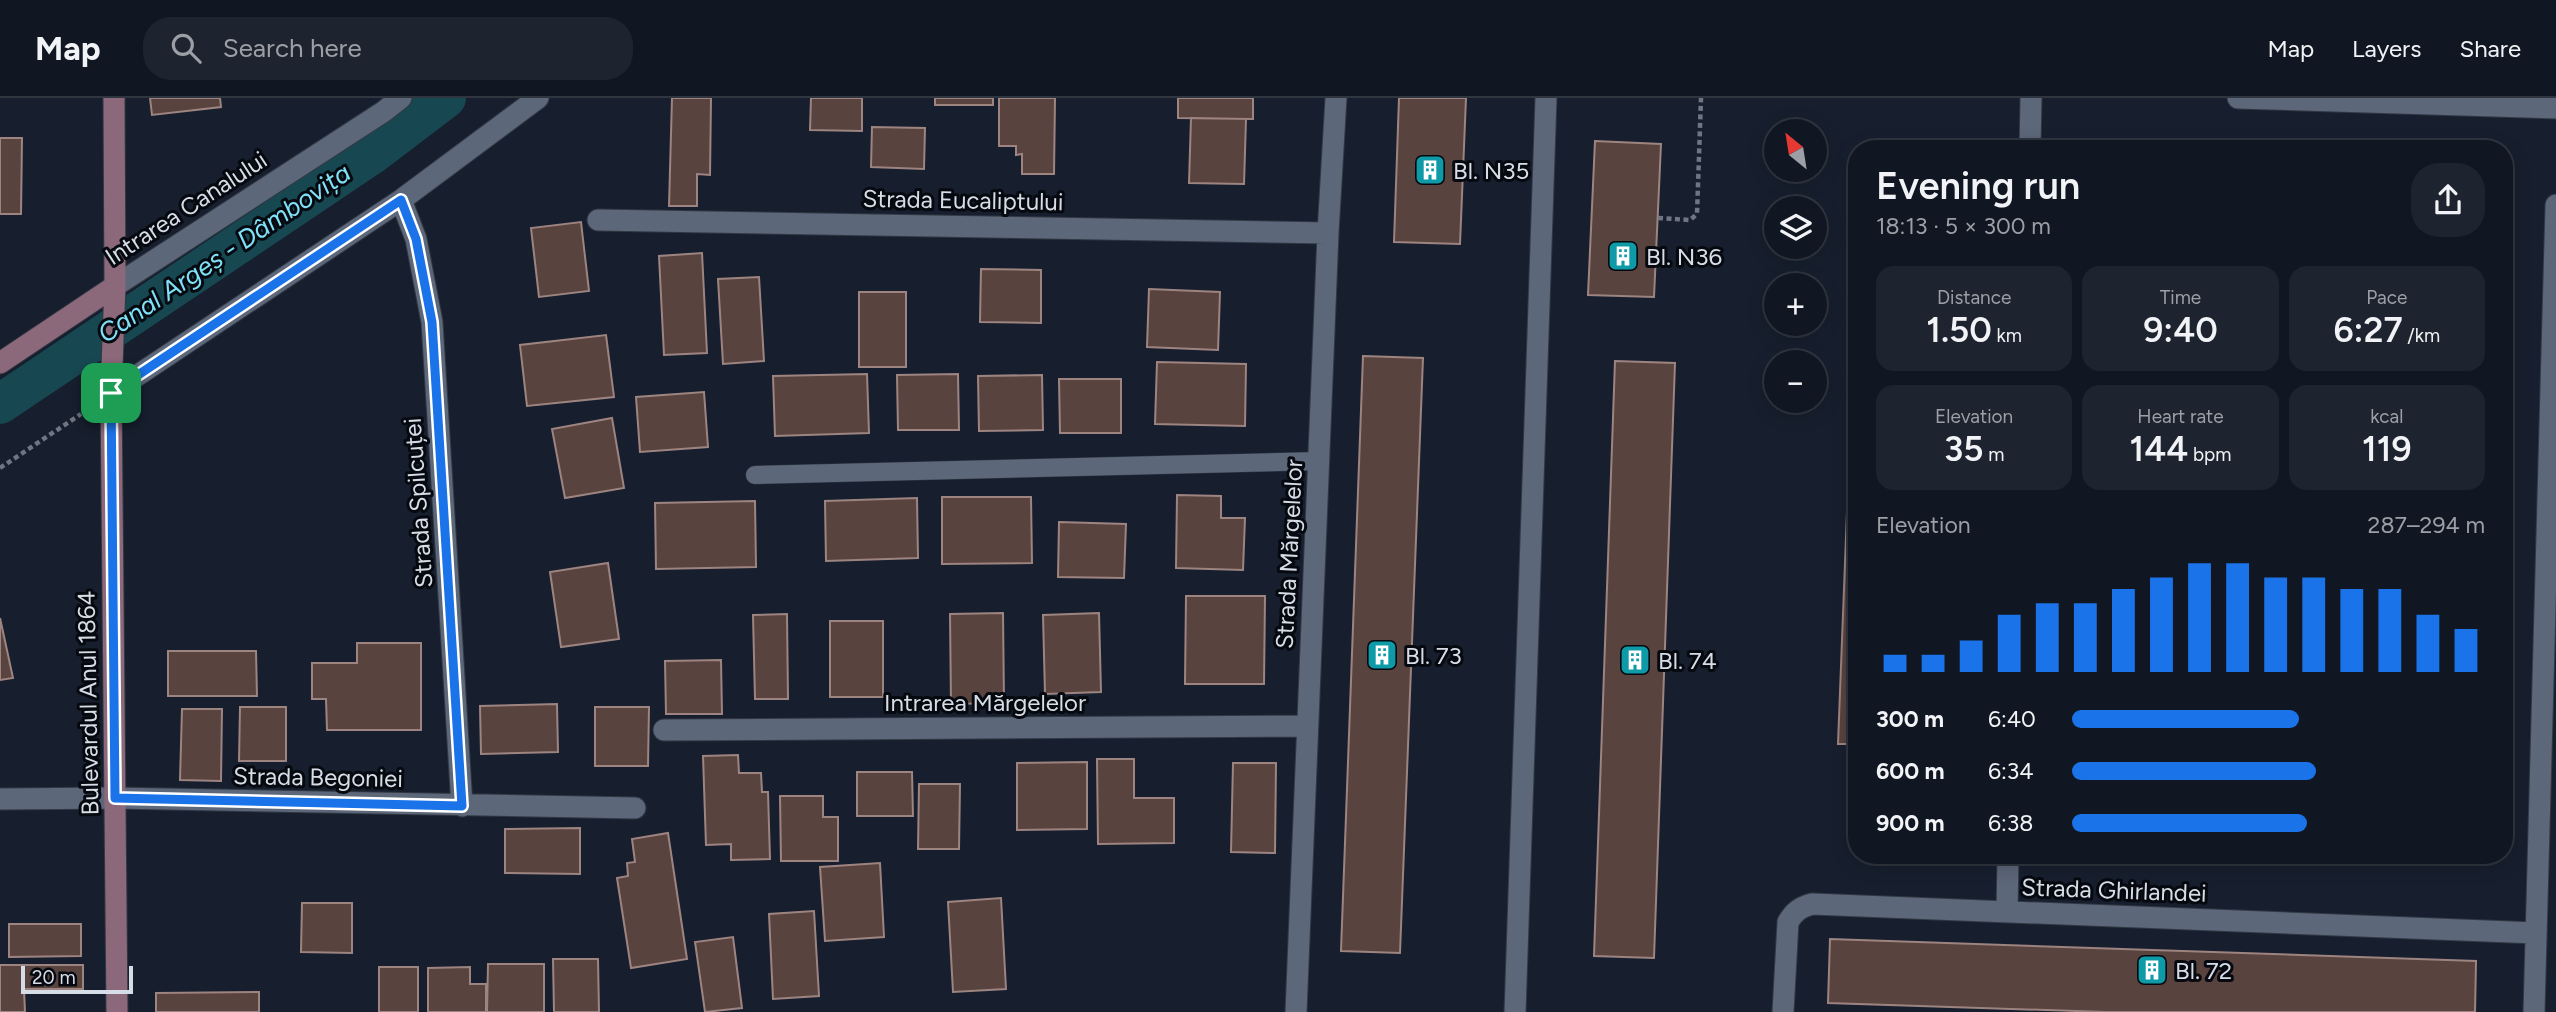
<!DOCTYPE html>
<html lang="en">
<head>
<meta charset="utf-8">
<style>
	body { margin:0; font-family:Figtree,sans-serif; background:#1e242f; color:#f1f3f6; height:100vh; display:flex; flex-direction:column; font-size:26px; white-space:nowrap }
	* { box-sizing:border-box; margin:0 }
	p { font-size:23px; color:#9c9fa5 }
	.icon { flex:none; width:38px; height:38px; fill:none; stroke:currentColor; stroke-width:2; stroke-linecap:round; stroke-linejoin:round }
	.map { position:relative; flex:1; overflow:hidden }
	.sheet { position:absolute; left:1848px; top:42px; width:665px; height:724px; display:flex; flex-direction:column; background:#111722; border-radius:28px; box-shadow:0 4px 18px #0003,0 0 0 2px #303640 }
	.sheet>* { flex:none }
	.needle { width:46px; rotate:330deg }
	.buttons { position:absolute; left:1764px; top:21px; display:grid; gap:14px }
	.buttons a { display:grid; place-items:center; width:63px; height:63px; border-radius:50%; background:#111722; box-shadow:0 4px 18px #0003,0 0 0 2px #303640; font-size:35px }
	.scale { position:absolute; left:21px; bottom:18px; width:112px; box-sizing:border-box; padding-left:7px; border:4px solid #d7dde7; border-top:0; font-size:19px; line-height:24px; white-space:nowrap; color:#d7dde7; -webkit-text-stroke:5px #06090f; paint-order:stroke }
	.pin { position:absolute; display:grid; place-items:center; width:60px; height:60px; color:#fff; margin:-30px; border-radius:14px; box-shadow:0 4px 10px #0006 }
	.round { display:grid; place-items:center; flex:none; width:74px; height:74px; border-radius:28px; background:#1e242f }
	.overview { display:flex; align-items:center; justify-content:space-between; height:119px; padding:0 28px }
	h1 { font-size:38px; font-weight:600; line-height:52px }
	.metrics { display:grid; grid-template-columns:repeat(3,1fr); gap:10px; height:119px; padding:7px 28px }
	.metrics div { display:grid; align-content:center; border-radius:18px; background:#1e242f; text-align:center }
	.metrics b { font-size:35px; font-weight:600 }
	.metrics small { font-size:19px; font-weight:400 }
	.metrics p { font-size:19px }
	.chart { height:196px; padding:14px 28px }
	.chart p { display:flex; justify-content:space-between }
	.chart svg { width:100%; height:126px; margin-top:7px; stroke:#1a73e8; stroke-width:6 }
	ul { padding:0 28px; list-style:none; font-size:23px }
	li { display:grid; grid-template-columns:112px 84px 1fr; align-items:center; height:52px }
	li i { height:18px; border-radius:9px; background:#1a73e8 }
	header { display:flex; align-items:center; gap:42px; box-sizing:border-box; height:98px; padding:0 35px; background:#111722; border-bottom:2px solid #303640 }
	header strong { font-size:33px }
	nav { display:flex; gap:38px; margin-inline-start:auto; font-size:24px }
	.search { width:490px; height:63px; background:#1e242f; display:flex; align-items:center; gap:18px; box-sizing:border-box; padding:0 24px; border-radius:28px; color:#9c9fa5; font-size:26px }
	.map>svg:first-child { display:block }
</style>
</head>
<body>
<header>
<strong>Map</strong>
<div class="search"><svg class="icon" aria-label="search" viewBox="0 0 24 24"><circle cx="10" cy="10" r="6"/><path d="M15 15l6 6"/></svg>Search here</div>
<nav><a>Map</a><a>Layers</a><a>Share</a></nav>
</header>
<div class="map">
<svg width="2556" height="914" viewBox="0 0 2556 914">
	<rect width="100%" height="100%" fill="#171f2e"/>
	<g fill="none" stroke-linecap="round" stroke-linejoin="round">
		<!-- canal -->
		<path stroke="#174852" stroke-width="40" d="M0 306 371 57 446 0"/>
	</g>
	<!-- building -->
	<path fill="#59433f" stroke="#9d8480" stroke-width="2" d="M150 0H220L221 9 152 17Z
		M672 0H711L710 77 697 76V108H669Z
		M811 0H862V33L810 32Z
		M935 0H993V7H935Z
		M999 0H1055L1054 76H1022V56L1016 57V48H999Z
		M1178 0H1253V21L1178 20Z
		M1399 0H1466L1460 146 1394 144Z
		M1191 20 1246 21 1244 86 1189 85Z
		M872 29 925 30 924 71 871 69Z
		M0 40H22L21 116H0Z
		M1595 43 1661 46 1654 199 1588 197Z
		M581 124 589 193 539 199 531 130Z
		M1857 154V646H1838Z
		M702 155 707 255 664 257 659 158Z
		M981 171 1041 172V225L980 224Z
		M759 179 764 263 723 266 718 181Z
		M1149 191 1220 194 1218 252 1147 249Z
		M859 194H906V269H859Z
		M606 237 614 299 527 308 520 247Z
		M1363 258 1423 260 1400 855 1341 853Z
		M1615 263 1675 265 1654 860 1594 858Z
		M1157 264 1246 266 1245 328 1155 326Z
		M867 276 869 335 775 338 773 278Z
		M958 276 959 332H898L897 277Z
		M1042 277 1043 332 979 333 978 278Z
		M1059 281H1121V335H1060Z
		M704 294 708 349 640 354 636 299Z
		M612 320 624 390 565 400 552 331Z
		M1177 397 1221 398V420H1245L1243 472 1176 470Z
		M942 399H1031L1032 465 942 466Z
		M917 400 918 460 826 463 825 403Z
		M755 403 756 469 656 471 655 405Z
		M1059 424 1126 426 1124 480 1058 479Z
		M608 465 619 541 561 549 550 474Z
		M1186 498H1265L1264 586H1185Z
		M1003 515 1004 605 951 606 950 516Z
		M1099 515 1101 594 1045 596 1043 517Z
		M787 516 788 601H755L753 517Z
		M0 520 13 580 0 582Z
		M830 523H883V599H830Z
		M357 545H421V632H327L326 601H312V565H357Z
		M168 553H256L257 598H168Z
		M721 562 722 616H666L665 563Z
		M557 606 558 654 481 656 480 608Z
		M240 609H286V663H239Z
		M595 609H649L648 668H595Z
		M182 611H222L221 683 180 682Z
		M738 657 739 675H761L762 694H768L770 761 731 762V746L706 747 703 658Z
		M1097 661H1134V700H1174V745L1098 746Z
		M1087 664V731L1017 732V665Z
		M1233 665H1276L1275 755 1231 754Z
		M857 674H912L913 718H857Z
		M919 686H960L959 751H918Z
		M780 698H823V719H838V763H781Z
		M580 730V776L505 775V731Z
		M668 735 687 861 631 870 617 780 628 778 627 765 635 764 632 741Z
		M880 765 884 839 825 843 820 769Z
		M1001 800 1006 891 953 894 948 804Z
		M302 805H352V855L301 854Z
		M814 813 819 898 773 901 769 816Z
		M9 826H81V858L9 859Z
		M733 839 742 910 705 914 695 844Z
		M1830 841 2476 863 2475 914H2106L1828 905Z
		M553 861H598L599 914H554Z
		M488 866H544V914H487Z
		M0 867H83V891H24L25 914H0Z
		M379 869H418V914H379Z
		M470 869V886H486V914H428V870Z
		M259 894V914H156V895Z"/>
	<g fill="none" stroke-linecap="round" stroke-linejoin="round">
		<!-- lane casing -->
		<g stroke="#323844" stroke-width="19">
			<path id="lane" d="M755 377 1320 363"/>
		</g>
		<!-- street casing -->
		<g stroke="#323844" stroke-width="23">
			<path id="street" d="M2238 0 2556 10
				M2030 51 2031 0
				M401 102 416 141 432 224 462 708
				M598 122 1328 135
				M115 188 383 14 401 0
				M111 295 401 102 538 0
				M664 632 1307 628
				M0 701 115 700 635 710
				M2007 814 2008 758
				M1296 914 1328 135 1336 0
				M1515 914 1546 0
				M1783 914 1788 824C1794 814 1800 809 1812 806L2536 835
				M2534 914 2556 107"/>
		</g>
		<!-- secondary casing -->
		<g stroke="#323844" stroke-width="23">
			<path id="secondary" d="M114 0 115 188 111 295 117 914
				M0 265 115 188"/>
		</g>
		<!-- path -->
		<path stroke="#6f7682" stroke-width="4.5" stroke-dasharray="5 3.5" stroke-linecap="butt" d="M1658 120 1690 122 1697 116 1701 0
			M0 370 81 316"/>
		<!-- lane -->
		<use href="#lane" stroke="#5c6779" stroke-width="18"/>
		<!-- street -->
		<use href="#street" stroke="#5c6779" stroke-width="21"/>
		<!-- secondary -->
		<use href="#secondary" stroke="#8b687a" stroke-width="21"/>
	</g>
	<g fill="none" stroke-linecap="round" stroke-linejoin="round">
		<!-- route casing -->
		<g stroke="#fff" stroke-width="14">
			<path id="route" d="M401 102 416 141 432 224 462 708 115 700 111 295Z"/>
		</g>
		<!-- route -->
		<use href="#route" stroke="#1a73e8" stroke-width="9"/>
	</g>
	<!-- icons -->
	<defs>
		<g id="building-square" transform="scale(1.575)"><rect x="-9" y="-9" width="18" height="18" rx="4" fill="#0f9aa8" stroke="#06090f"/><path d="M-4-6H4V6H1V3H-1V6H-4ZM-2.5-4.3h1.7v1.8h-1.7ZM.8-4.3h1.7v1.8H.8ZM-2.5-1h1.7V.8h-1.7ZM.8-1h1.7V.8H.8Z" fill="#fff"/></g>
	</defs>
	<g fill-rule="evenodd">
		<use href="#building-square" x="1430" y="72"/>
		<use href="#building-square" x="1623" y="158"/>
		<use href="#building-square" x="1382" y="557"/>
		<use href="#building-square" x="1635" y="562"/>
		<use href="#building-square" x="2152" y="872"/>
	</g>
	<g text-anchor="middle" dominant-baseline="central" stroke-width="6" stroke-linejoin="round" paint-order="stroke">
		<!-- poi labels -->
		<g font-size="24" fill="#d7dde7" stroke="#06090f" text-anchor="start">
			<text x="1453" y="72">Bl. N35</text>
			<text x="1646" y="158">Bl. N36</text>
			<text x="1405" y="557">Bl. 73</text>
			<text x="1658" y="562">Bl. 74</text>
			<text x="2175" y="872">Bl. 72</text>
		</g>
		<!-- street labels -->
		<g font-size="24" fill="#d7dde7" stroke="#06090f">
			<text transform="translate(963 102) rotate(1)">Strada Eucaliptului</text>
			<text transform="translate(186 110) rotate(-33)">Intrarea Canalului</text>
			<text transform="translate(418 405) rotate(-94)">Strada Spilcuței</text>
			<text transform="translate(1289 456) rotate(-87)">Strada Mărgelelor</text>
			<text x="985" y="604">Intrarea Mărgelelor</text>
			<text transform="translate(88 605) rotate(-91)">Bulevardul Anul 1864</text>
			<text transform="translate(318 679) rotate(1)">Strada Begoniei</text>
			<text transform="translate(2114 792) rotate(2)">Strada Ghirlandei</text>
		</g>
		<!-- water labels -->
		<g font-size="26" font-style="italic" fill="#7fe2f8" stroke="#06090f">
			<text transform="translate(224 155) rotate(-34)">Canal Argeș - Dâmbovița</text>
		</g>
	</g>
</svg>
<div class="buttons">
<a><svg class="needle" viewBox="-14 -14 28 28"><path d="M0-13l5 13h-10z" fill="#e53935"/><path d="M0 13l5-13h-10z" fill="#9c9fa5"/></svg></a>
<a><svg class="icon" aria-label="layers" viewBox="0 0 24 24"><path d="M12 4l9 5-9 5-9-5zM3 14l9 5 9-5"/></svg></a>
<a>+</a>
<a>−</a>
</div>
<div class="scale">20 m</div>
<div class="pin" style="left:111px;top:295px;background:#1e9e55"><svg class="icon" aria-label="arrive" viewBox="0 0 24 24"><path d="M6 21V4h12l-3 4 3 4H6"/></svg></div>
<section class="sheet">
<div class="overview"><div><h1>Evening run</h1><p>18:13 · 5 × 300 m</p></div><a class="round"><svg class="icon" aria-label="share" viewBox="0 0 24 24"><path d="M12 15V3M7 8l5-5 5 5M5 13v7h14v-7"/></svg></a></div>
<div class="metrics">
<div><p>Distance</p><b>1.50<small> km</small></b></div>
<div><p>Time</p><b>9:40</b></div>
<div><p>Pace</p><b>6:27<small> /km</small></b></div>
</div>
<div class="metrics">
<div><p>Elevation</p><b>35<small> m</small></b></div>
<div><p>Heart rate</p><b>144<small> bpm</small></b></div>
<div><p>kcal</p><b>119</b></div>
</div>
<div class="chart"><p><span>Elevation</span>287–294 m</p>
<svg viewBox="0 0 160 44" preserveAspectRatio="none"><path d="M5 44V38M15 44V38M25 44V33M35 44V24M45 44V20M55 44V20M65 44V15M75 44V11M85 44V6M95 44V6M105 44V11M115 44V11M125 44V15M135 44V15M145 44V24M155 44V29"/></svg>
</div>
<ul>
<li><b>300 m</b>6:40<i style="width:55%"></i></li>
<li><b>600 m</b>6:34<i style="width:59%"></i></li>
<li><b>900 m</b>6:38<i style="width:57%"></i></li>
</ul>
</section>
</div>
</body>
</html>
